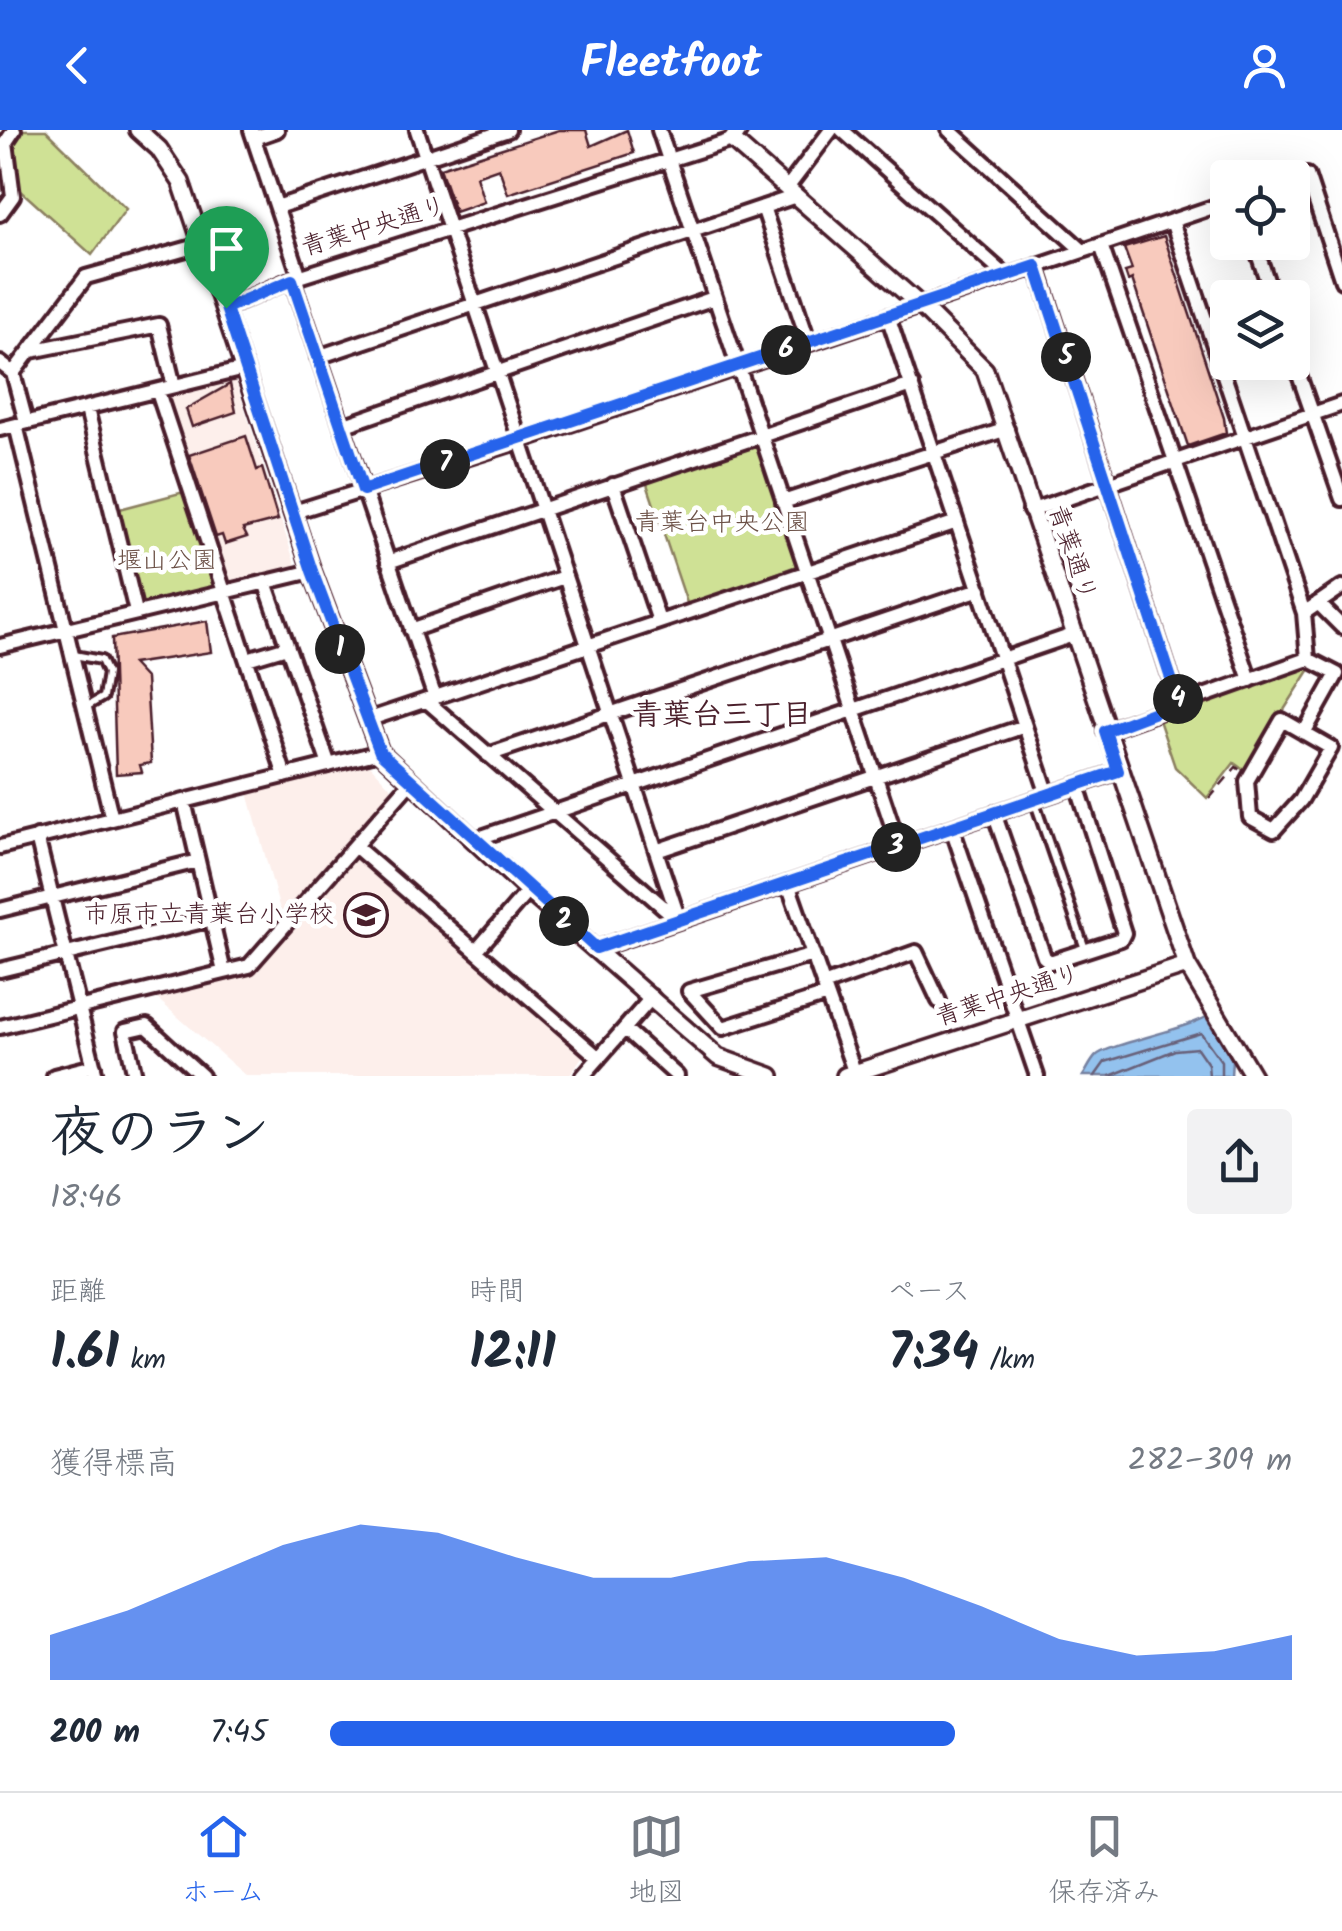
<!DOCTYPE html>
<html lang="ja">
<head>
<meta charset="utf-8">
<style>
	body { margin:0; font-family:Kalam,"Klee One",sans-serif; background:#f2f2f3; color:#1f2937; height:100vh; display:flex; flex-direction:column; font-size:38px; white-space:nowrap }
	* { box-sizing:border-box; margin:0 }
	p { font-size:32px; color:#747a83 }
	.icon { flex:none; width:55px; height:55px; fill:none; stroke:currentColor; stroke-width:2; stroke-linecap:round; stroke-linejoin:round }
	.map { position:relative; height:946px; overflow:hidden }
	.sheet { display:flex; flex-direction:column; background:#fff; flex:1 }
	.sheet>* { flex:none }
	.controls { position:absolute; left:1210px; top:30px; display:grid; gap:20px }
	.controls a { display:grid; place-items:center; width:100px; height:100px; border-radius:10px; background:#fff; box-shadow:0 10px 40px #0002; font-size:50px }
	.pin { position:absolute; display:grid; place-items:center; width:85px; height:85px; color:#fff; margin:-102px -42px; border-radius:50% 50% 50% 0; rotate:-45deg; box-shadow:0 0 10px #0007 }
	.pin .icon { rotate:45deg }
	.km { position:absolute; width:50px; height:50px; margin:-25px; border-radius:50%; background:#222; color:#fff; font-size:28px; line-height:50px; text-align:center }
	.round { display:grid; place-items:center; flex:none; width:105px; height:105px; border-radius:10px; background:#f2f2f3 }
	.summary { display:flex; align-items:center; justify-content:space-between; height:170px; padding:0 50px }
	h1 { font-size:55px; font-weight:600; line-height:75px }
	.metrics { display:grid; grid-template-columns:repeat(3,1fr); gap:15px; height:170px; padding:10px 50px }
	.metrics div { display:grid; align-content:center }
	.metrics b { font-size:50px; font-weight:600 }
	.metrics small { font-size:28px; font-weight:400 }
	.metrics p { font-size:28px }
	.chart { height:280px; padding:20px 50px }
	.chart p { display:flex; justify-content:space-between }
	.chart svg { width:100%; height:180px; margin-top:10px; fill:#2563eb; opacity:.7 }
	ul { padding:0 50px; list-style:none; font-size:32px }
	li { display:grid; grid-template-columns:160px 120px 1fr; align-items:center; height:75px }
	li i { height:25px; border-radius:12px; background:#2563eb }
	header { display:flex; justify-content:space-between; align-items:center; height:130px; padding:0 50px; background:#2563eb; color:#fff; font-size:45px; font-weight:600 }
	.tabs { display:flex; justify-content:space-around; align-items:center; height:140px; border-top:2px solid #e0e1e3; background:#fff; font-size:28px; color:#747a83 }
	.tabs a { display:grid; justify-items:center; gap:5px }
	.tabs .current { color:#2563eb }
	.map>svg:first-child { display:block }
</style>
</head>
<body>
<header><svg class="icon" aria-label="back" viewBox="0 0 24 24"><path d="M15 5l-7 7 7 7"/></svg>Fleetfoot<svg class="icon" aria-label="person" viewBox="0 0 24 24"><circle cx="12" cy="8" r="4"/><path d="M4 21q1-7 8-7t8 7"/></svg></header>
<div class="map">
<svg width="1342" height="946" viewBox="0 0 1342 946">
	<rect width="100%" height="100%" fill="#fff"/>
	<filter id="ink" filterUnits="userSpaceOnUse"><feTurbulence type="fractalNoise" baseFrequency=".01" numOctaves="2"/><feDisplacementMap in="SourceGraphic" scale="20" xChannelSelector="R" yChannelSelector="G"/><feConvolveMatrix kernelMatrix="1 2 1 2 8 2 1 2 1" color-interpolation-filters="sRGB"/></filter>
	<g filter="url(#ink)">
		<!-- built -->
		<path fill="#fdefeb" d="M235 249 296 437 231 454 166 270 169 265Z
			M370 635 395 662 283 791 248 663Z
			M356 727H362L584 924 569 946H246L155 867 254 843Z"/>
		<!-- green -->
		<path fill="#cfe195" stroke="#8c8060" stroke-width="2.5" d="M22 0H46L126 79 92 125 19 59 11 12Z
			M752 313 759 317 799 435 688 476 646 351Z
			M184 362 215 453 211 458 144 476 138 472 116 380Z
			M1312 536 1245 641 1234 633 1207 668 1175 637 1159 590Z"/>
		<!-- water -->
		<path fill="#93c2ee" stroke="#7681a0" stroke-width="2.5" d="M1206 887 1232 929 1231 946H1083C1087 940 1091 931 1096 926 1106 915 1187 899 1206 887Z"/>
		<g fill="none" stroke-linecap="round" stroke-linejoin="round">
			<!-- shore -->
			<path stroke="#676079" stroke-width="2.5" d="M1095 946 1105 932 1201 903 1221 931V946
				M1110 946 1175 920 1197 918 1208 934 1209 946"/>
		</g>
		<!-- building -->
		<path fill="#f8cabd" stroke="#4a1f2b" stroke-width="2.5" d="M559 0H586L591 16 627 0 634 23 508 64 499 38 476 46 484 72 455 82 440 38Z
			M1164 106 1224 288 1226 303 1188 316 1132 149 1128 151 1125 142 1132 140 1124 118Z
			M230 254 236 282 192 297 186 279Z
			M246 306 257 340 262 338 278 390 243 399 247 407 225 414 222 405 216 407 189 325Z
			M207 491 211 522 132 534 146 549 151 633 140 635 142 642 116 644 112 508Z"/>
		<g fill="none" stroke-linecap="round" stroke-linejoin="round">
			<!-- service casing -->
			<g stroke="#4a1f2b" stroke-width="14">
				<path id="service" d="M74 525 101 530 107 543 103 567 86 577
					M1034 670 1085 819"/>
			</g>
			<!-- minor casing -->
			<g stroke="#4a1f2b" stroke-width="20">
				<path id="minor" d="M251 0 300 147
					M417 0 679 790
					M659 0 899 716
					M842 0 1006 146
					M949 0 1083 121
					M254 8 277 0
					M1292 50 1307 45 1342 151
					M787 58 831 0
					M277 77 508 0
					M763 77 809 213
					M0 84 13 66 6 12 14 0
					M1254 112 1273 168
					M1101 115 1250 550
					M1037 136 1179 573
					M292 149 435 568
					M226 178 292 149 732 10
					M888 186 1048 665
					M31 221 159 195 174 256
					M1292 225 1342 369
					M318 227 796 66
					M0 233 13 243 26 292
					M13 243 86 147 204 114
					M158 262 285 646
					M87 279 136 482
					M16 295 112 689
					M342 296 714 168
					M0 299 244 239
					M613 355 659 491
					M783 372 1007 299
					M1030 381 1342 274
					M294 382 520 311 1228 72
					M388 432 912 255
					M265 452 329 635
					M1318 473 1342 497
					M1304 483 1342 457
					M411 500 564 447
					M0 516 312 441
					M247 529 287 517
					M427 571 677 789
					M367 590 957 392
					M1282 590 1331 618 1301 670 1274 700 1250 687 1247 651Z
					M1105 601 1308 529 1304 483 1172 91
					M1304 603 1337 544 1308 529
					M488 625 980 459
					M184 671 224 842
					M994 683 1044 827 1050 832 1121 809 1124 803 1077 655
					M952 698 1037 946
					M37 707 96 946
					M473 710 1073 505
					M0 717 380 622
					M356 717 599 928
					M656 721 1025 596
					M788 754 855 944
					M0 780 198 731
					M596 819 1119 641
					M476 821 528 761
					M813 825 689 861 723 898 827 865
					M0 840 212 789
					M823 855 916 822 939 871
					M0 897 249 836 410 653
					M625 899 677 946
					M54 946 94 936
					M135 946 125 901 147 896 202 946
					M583 946 652 867"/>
			</g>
			<!-- tertiary casing -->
			<g stroke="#4a1f2b" stroke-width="22">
				<path id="tertiary" d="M138 0 159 19 181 52 312 441 380 622 528 761 718 927 771 946
					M739 0 732 10 921 176 985 240 1187 835 1253 946
					M845 946 1187 835"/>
			</g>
			<!-- path -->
			<path stroke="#4a1f2b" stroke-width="2.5" stroke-dasharray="10 8" stroke-linecap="butt" d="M1209 669 1236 637 1240 640"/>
			<!-- service -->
			<use href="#service" stroke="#fff" stroke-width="6"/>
			<!-- minor -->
			<use href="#minor" stroke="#fff" stroke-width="12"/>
			<!-- tertiary -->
			<use href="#tertiary" stroke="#fff" stroke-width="15"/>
		</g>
	</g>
	<g fill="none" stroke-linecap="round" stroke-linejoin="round" filter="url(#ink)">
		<!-- route casing -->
		<g stroke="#fff" stroke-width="20">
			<path id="route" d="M1036 136 1179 573 1105 601 1118 641 596 818 380 622 312 441 226 178 292 150 363 360Z"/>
		</g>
		<!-- route -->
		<use href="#route" stroke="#2563eb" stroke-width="12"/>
	</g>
	<!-- icons -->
	<defs>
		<g id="school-ring" transform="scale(2.25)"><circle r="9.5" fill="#fff" stroke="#4a1f2b" stroke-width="1.5"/><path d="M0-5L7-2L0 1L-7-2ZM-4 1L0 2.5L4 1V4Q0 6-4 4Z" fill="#4a1f2b"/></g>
	</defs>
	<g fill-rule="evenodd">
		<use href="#school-ring" x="366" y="785"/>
	</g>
	<g text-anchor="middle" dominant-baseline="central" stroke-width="9" stroke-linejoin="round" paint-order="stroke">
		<!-- street labels -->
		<g font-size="25" fill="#4a1f2b" stroke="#fff">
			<text transform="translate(374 97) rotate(-17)">青葉中央通り</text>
			<text transform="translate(1072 423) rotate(71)">青葉通り</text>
			<text transform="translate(1008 866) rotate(-18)">青葉中央通り</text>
		</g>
		<!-- park labels -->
		<g font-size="25" fill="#6b5046" stroke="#fff">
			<text x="722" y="393">青葉台中央公園</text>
			<text x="167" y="431">堰山公園</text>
		</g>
		<!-- poi labels -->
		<g font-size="25" fill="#4a1f2b" stroke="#fff" text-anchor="end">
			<text x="334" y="785">市原市立青葉台小学校</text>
		</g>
		<!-- quarter labels -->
		<g font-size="30" font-weight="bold" fill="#4a1f2b" stroke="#fff">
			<text x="722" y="586">青葉台三丁目</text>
		</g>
	</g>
</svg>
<div class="controls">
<a><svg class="icon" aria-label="locate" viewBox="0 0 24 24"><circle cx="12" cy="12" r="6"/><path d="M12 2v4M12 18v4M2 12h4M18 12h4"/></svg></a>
<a><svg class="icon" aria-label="layers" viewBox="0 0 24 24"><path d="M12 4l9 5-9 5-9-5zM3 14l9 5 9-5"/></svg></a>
</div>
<div class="pin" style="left:226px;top:178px;background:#1e9e55"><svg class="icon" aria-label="arrive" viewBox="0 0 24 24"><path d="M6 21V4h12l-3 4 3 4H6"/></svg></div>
<b class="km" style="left:340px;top:519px">1</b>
<b class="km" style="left:564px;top:791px">2</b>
<b class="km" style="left:896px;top:717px">3</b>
<b class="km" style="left:1178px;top:569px">4</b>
<b class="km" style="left:1066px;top:227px">5</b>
<b class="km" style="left:786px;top:220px">6</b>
<b class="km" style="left:445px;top:334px">7</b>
</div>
<section class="sheet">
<div class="summary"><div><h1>夜のラン</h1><p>18:46</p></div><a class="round"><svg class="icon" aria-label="share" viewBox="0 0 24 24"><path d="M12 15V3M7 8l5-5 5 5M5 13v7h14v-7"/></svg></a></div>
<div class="metrics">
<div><p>距離</p><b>1.61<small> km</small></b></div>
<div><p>時間</p><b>12:11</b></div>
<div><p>ペース</p><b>7:34<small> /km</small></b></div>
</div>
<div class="chart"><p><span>獲得標高</span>282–309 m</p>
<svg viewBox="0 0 160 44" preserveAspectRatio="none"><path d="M0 44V33L10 27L20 19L30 11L40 6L50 8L60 14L70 19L80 19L90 15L100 14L110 19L120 26L130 34L140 38L150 37L160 33V44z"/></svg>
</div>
<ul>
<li><b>200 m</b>7:45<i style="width:65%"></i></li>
</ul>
</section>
<nav class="tabs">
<a class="current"><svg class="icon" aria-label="home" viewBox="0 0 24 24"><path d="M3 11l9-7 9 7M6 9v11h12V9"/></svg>ホーム</a>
<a><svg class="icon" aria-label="map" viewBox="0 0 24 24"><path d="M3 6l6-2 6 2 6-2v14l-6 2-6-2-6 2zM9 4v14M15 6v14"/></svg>地図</a>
<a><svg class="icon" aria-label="saved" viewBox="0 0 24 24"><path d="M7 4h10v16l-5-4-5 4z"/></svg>保存済み</a>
</nav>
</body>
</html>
